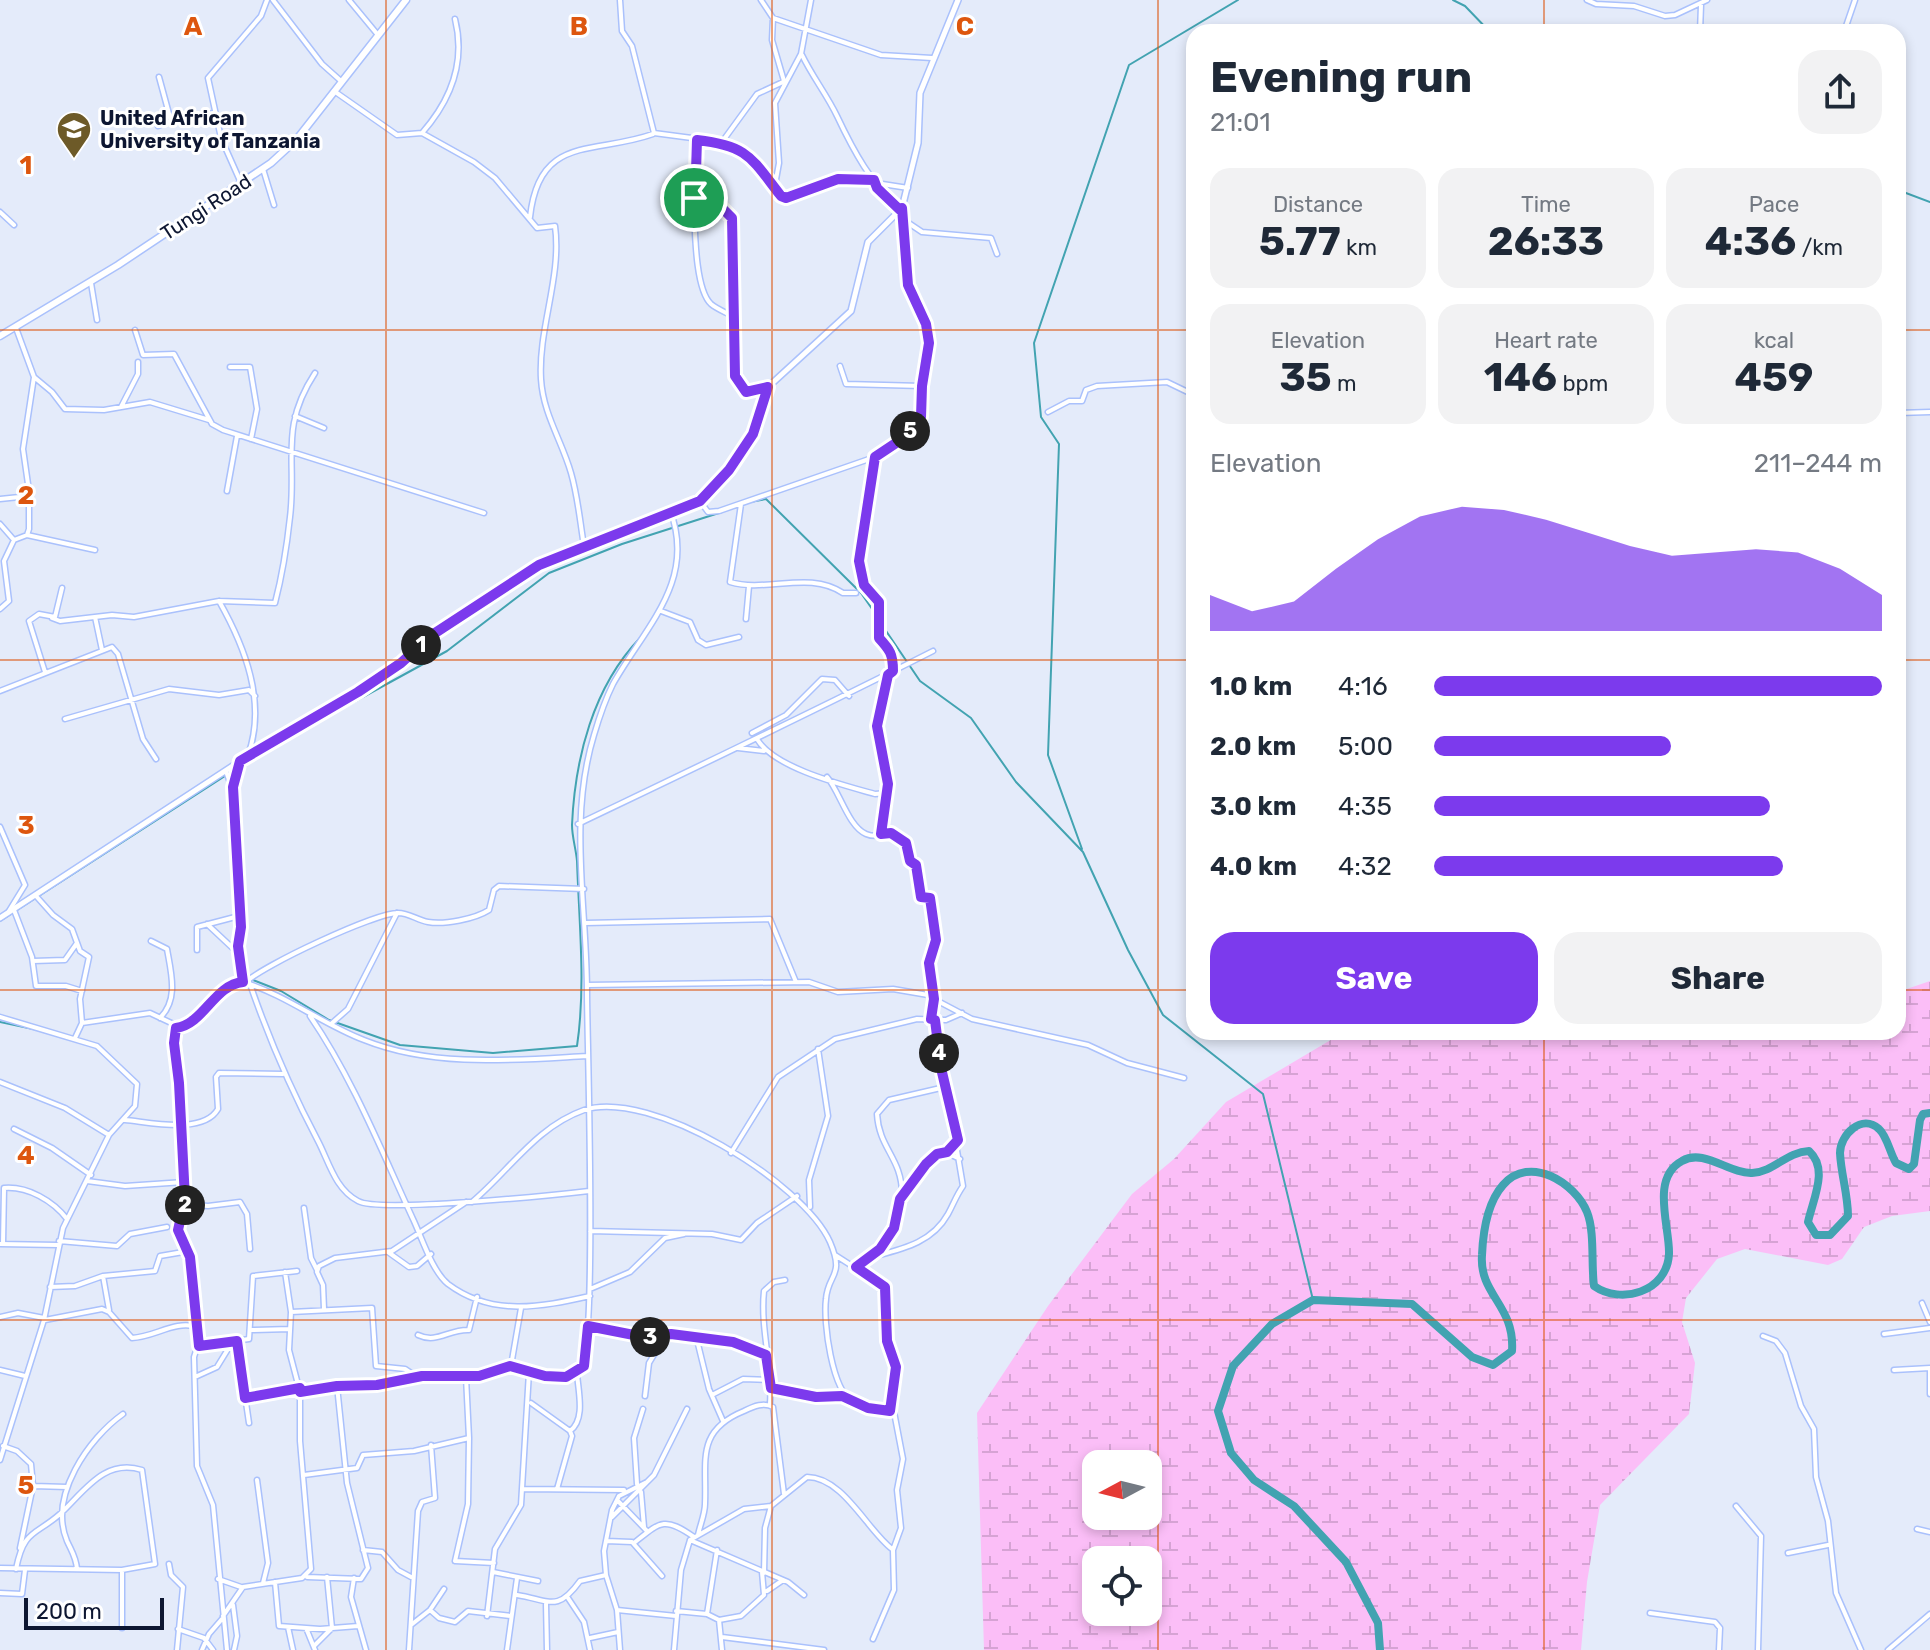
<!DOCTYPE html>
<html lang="en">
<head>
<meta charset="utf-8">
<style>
	body { margin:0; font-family:Rubik,sans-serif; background:#f2f2f3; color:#1f2937; height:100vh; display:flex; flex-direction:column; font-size:30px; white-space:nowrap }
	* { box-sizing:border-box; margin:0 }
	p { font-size:26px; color:#747a83 }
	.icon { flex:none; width:44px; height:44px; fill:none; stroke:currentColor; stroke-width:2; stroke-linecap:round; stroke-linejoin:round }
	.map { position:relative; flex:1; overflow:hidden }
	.drawer { position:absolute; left:1186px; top:24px; width:720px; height:1016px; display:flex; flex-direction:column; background:#fff; border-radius:24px; box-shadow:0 4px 12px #0003 }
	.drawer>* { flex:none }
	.needle { width:52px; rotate:263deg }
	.fabs { position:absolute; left:1082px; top:1450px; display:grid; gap:16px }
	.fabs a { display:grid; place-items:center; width:80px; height:80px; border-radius:16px; background:#fff; box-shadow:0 4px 12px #0003; font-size:40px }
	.scale { position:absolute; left:24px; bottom:20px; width:140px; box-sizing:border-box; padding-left:8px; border:4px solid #0d1631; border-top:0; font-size:22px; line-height:28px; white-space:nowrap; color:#0d1631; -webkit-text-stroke:6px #fff; paint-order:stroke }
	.pin { position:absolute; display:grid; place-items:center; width:68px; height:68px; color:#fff; margin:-34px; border:4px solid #fff; border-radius:50%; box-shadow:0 2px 8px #0007 }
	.km { position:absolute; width:40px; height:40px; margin:-20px; border-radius:50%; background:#222; color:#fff; font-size:22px; line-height:40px; text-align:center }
	.round { display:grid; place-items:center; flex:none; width:84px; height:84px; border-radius:24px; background:#f2f2f3 }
	.summary { display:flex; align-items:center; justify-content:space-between; height:136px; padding:0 24px }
	h1 { font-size:44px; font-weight:700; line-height:60px }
	.figures { display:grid; grid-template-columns:repeat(3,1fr); gap:12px; height:136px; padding:8px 24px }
	.figures div { display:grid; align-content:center; border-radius:20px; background:#f2f2f3; text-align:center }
	.figures b { font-size:40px; font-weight:700 }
	.figures small { font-size:22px; font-weight:400 }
	.figures p { font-size:22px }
	.chart { height:224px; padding:16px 24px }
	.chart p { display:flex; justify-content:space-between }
	.chart svg { width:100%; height:144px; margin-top:8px; fill:#7c3aed; opacity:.7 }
	.action { display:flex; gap:16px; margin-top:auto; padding:16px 24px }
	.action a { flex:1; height:92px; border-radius:24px; background:#7c3aed; color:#fff; font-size:32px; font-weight:700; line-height:92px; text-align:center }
	.action a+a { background:#f2f2f3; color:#1f2937 }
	ul { padding:0 24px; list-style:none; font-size:26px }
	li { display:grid; grid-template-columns:128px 96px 1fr; align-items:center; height:60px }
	li i { height:20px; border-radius:10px; background:#7c3aed }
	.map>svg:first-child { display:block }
</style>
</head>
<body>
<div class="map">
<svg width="1930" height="1650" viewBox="0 0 1930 1650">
	<defs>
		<pattern id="wetland-marsh" width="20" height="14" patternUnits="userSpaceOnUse" patternTransform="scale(2)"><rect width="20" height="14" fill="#fbbef7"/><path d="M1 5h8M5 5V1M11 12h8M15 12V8" fill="none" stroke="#d6a3d4"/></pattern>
	</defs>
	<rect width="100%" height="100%" fill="#e4ebfa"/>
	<!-- wetland -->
	<path fill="url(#wetland-marsh)" fill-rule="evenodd" d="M1930 981V1211L1892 1216 1864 1227 1842 1259 1828 1265 1745 1249 1717 1259 1686 1298 1682 1322 1695 1363 1689 1414 1600 1505 1587 1582 1581 1650H984L977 1413 1048 1306 1132 1194 1174 1159 1226 1102 1334 1038 1352 1032H1898V992ZM1096 1464H1148V1516H1096ZM1096 1560H1148V1612H1096Z"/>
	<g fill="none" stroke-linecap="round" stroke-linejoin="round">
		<!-- stream -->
		<path stroke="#42a3b1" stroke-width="2" d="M1453 0 1465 6 1490 32
			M1898 190 1930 202
			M750 502 766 499 861 593 877 616
			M675 578 678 561
			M880 622 920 681 971 718 1016 782 1083 852 1128 950 1163 1015 1263 1094 1313 1300
			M1082 849 1048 755 1059 444 1041 417 1034 343 1129 65 1238 0
			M0 921 259 754 447 651 549 573 622 544 722 512
			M253 980 281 991 329 1020 400 1045 493 1053 577 1046C586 986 579 922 577 861 576 849 572 837 572 825 575 758 593 687 640 638
			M205 1004 226 981 247 978
			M0 1022 38 1030"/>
		<!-- river -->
		<path stroke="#42a3b1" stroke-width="8" d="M1380 1650 1378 1623 1346 1562 1294 1506 1254 1480 1231 1453 1218 1411 1233 1366 1272 1324 1313 1300 1412 1304 1472 1357 1493 1365 1512 1351C1515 1305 1479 1295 1482 1255 1483 1232 1488 1202 1503 1185 1530 1154 1575 1183 1587 1212 1595 1232 1591 1264 1594 1286 1621 1305 1667 1292 1669 1254 1670 1227 1650 1178 1682 1161 1704 1148 1729 1174 1752 1173 1774 1172 1786 1152 1809 1151 1829 1169 1813 1199 1808 1222L1816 1235H1830L1848 1216C1848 1195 1841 1174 1840 1153 1840 1135 1862 1113 1879 1129 1887 1136 1890 1153 1896 1163L1909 1169 1914 1164 1920 1120 1923 1114 1930 1113"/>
		<!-- minor casing -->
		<g stroke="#aac1fc" stroke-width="7">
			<path id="minor" d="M273 0 322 64 341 81
				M349 0 378 35
				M620 0 622 31 632 46 654 133 722 142 757 94 783 82
				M761 0 773 18 772 40 784 81
				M1587 0 1596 4 1634 6 1665 16 1675 15 1707 0
				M773 18 881 55 932 58
				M1700 32 1701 5
				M1844 32 1855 0
				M802 55C812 76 827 95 837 116 854 152 871 183 900 210
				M159 77 171 121
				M334 91 397 135 422 133C451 100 466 63 455 19
				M158 126 182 117 215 113
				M422 133 474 162 495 178 537 228 555 226C562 277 538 328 541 379 543 414 562 441 571 473 578 497 580 522 584 546
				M697 140 695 203 722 208 732 218 734 374 746 392 768 387
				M722 142 756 160 786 198 844 178 908 188
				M263 169 274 205
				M241 183 221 138 208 78 261 16 267 0
				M775 185 779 163 775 103 801 54 811 0
				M694 208C695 230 695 289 711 304 717 309 727 313 734 317
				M0 212 14 225
				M530 217C539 134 594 155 653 134
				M904 220 922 232 991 238 997 254
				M91 283 97 320
				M135 330 143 355 174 354 212 424 223 430 484 513
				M840 366 846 384 922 386
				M230 367H250L257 409 251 439
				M34 377 52 392 65 409 104 410 150 402 209 420
				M121 407 138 374V362
				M1048 412 1069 401H1082L1086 390 1097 386 1167 382 1194 395
				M1898 413 1930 412
				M295 416 324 428
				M875 457 859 554 864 584 879 602V638L891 650 893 671
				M227 491 237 436
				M0 499 29 496
				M700 501 708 512 719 511 875 457 920 421 929 343 926 324 906 277 908 253 902 208
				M741 504 730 582C767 593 809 570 843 593H856
				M0 524 14 540
				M27 535 95 550
				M14 540 27 535 29 529V491L23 449 34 377 16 328
				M219 601C245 647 267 703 248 755
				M0 609 9 601 4 561 14 540
				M661 611 690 622 698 640 706 645 739 637
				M95 617 102 650
				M52 618 60 621 112 615 134 617 219 601 275 603C282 576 287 545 290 517 297 459 279 428 315 373
				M746 619 749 586
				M45 672 29 621 39 614 55 617 62 588
				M0 691 112 647 118 654 143 739 156 759
				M65 719 169 689 219 695 249 690 255 696
				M752 733 786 715 822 679 835 680 849 696
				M757 739C774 768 843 785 875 794L887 793
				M738 748 764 751
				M226 771 235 797 241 927 238 948 243 981
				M827 777C840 792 848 826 866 834 879 840 889 830 903 838L910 861 916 865 921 897 930 898 936 940 929 963 934 999 931 1019
				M234 786 240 761
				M578 824C697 767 815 711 933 651
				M0 827 25 885 9 911
				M882 834 888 784 877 726 888 675
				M36 896 53 915 72 929 80 951 89 957 80 999 82 1023
				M14 910 32 957 36 986H66L82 991
				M585 923 770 919 796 982
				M207 924 239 954
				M151 941 167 949C171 973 179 999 160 1018
				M197 950V927L239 916
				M33 961 65 960 77 943
				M245 983C261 966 375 913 398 913 409 913 417 920 428 922 444 925 475 919 489 910L494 890 499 886 584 889
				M250 984C269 1039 291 1090 318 1141 329 1162 335 1189 358 1201 379 1213 555 1195 589 1191
				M587 985 809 982 838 992 893 989 934 996
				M934 999 972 1019 1088 1045 1127 1063 1184 1078
				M310 1016C352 1077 382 1152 413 1219 422 1238 432 1271 448 1284 492 1317 541 1307 590 1296
				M0 1017 97 1046 137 1084 135 1106 109 1135 63 1228 44 1320 0 1460
				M331 1024 348 1009 397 913
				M176 1028 174 1043 179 1083 185 1199 178 1230 190 1257 195 1320 200 1338 194 1357 197 1466 213 1505 227 1650
				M75 1038 82 1023 150 1013 182 1028 227 987 243 982C286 995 322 1024 364 1040 434 1068 514 1060 587 1056
				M0 1082 65 1108 109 1135
				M125 1120C149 1122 203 1135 218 1109L216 1077 219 1073 283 1074
				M14 1129 52 1148 91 1175
				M947 1152 958 1140
				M731 1153 778 1077 835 1039 917 1019 946 1020 962 1013
				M87 1181 125 1186 184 1182
				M902 1194C902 1158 879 1149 877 1114L889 1100 945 1087
				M472 1202C509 1171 536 1127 584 1110 650 1088 803 1182 830 1242 845 1277 828 1273 826 1299 823 1322 832 1391 853 1402 866 1409 881 1408 894 1412L903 1459 897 1490 901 1528 893 1550 894 1590 873 1639
				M185 1204 208 1206 240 1202 247 1214 250 1249
				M810 1207 809 1180 828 1116 818 1049
				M304 1208 311 1258 317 1270
				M590 1231 712 1234 741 1240 757 1223 797 1196
				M59 1241 117 1246 130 1234 167 1227
				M0 1244 58 1245
				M3 1244 4 1188C28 1186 53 1201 67 1219
				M388 1252 409 1267 417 1266 431 1254
				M835 1255 885 1287 887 1341 896 1367 890 1411
				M872 1257C902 1249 932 1243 948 1214 954 1203 956 1196 963 1186L935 1020
				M856 1267 880 1249 894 1228 900 1199 932 1158 945 1152 960 1159
				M103 1276 109 1310
				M50 1287 75 1286 103 1276 155 1271 160 1256 189 1251
				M590 1289 630 1272 665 1238 684 1234
				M1922 1303 1930 1322
				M324 1309 323 1285 317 1272 319 1266 335 1258 392 1251 466 1202
				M291 1312 372 1308 376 1366 405 1369 417 1377
				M0 1317 18 1313 44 1318
				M45 1320 102 1309 109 1312 132 1338C155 1337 175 1320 197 1327
				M588 1326 644 1337 671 1334 733 1342 766 1355
				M252 1330 290 1329
				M1884 1334 1930 1328
				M418 1335C437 1344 449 1329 469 1330L477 1297
				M1763 1336 1776 1341 1785 1353 1801 1406 1814 1429 1816 1477 1828 1521 1836 1593 1861 1650
				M697 1340 709 1389 723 1421
				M237 1341 249 1423
				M199 1346 249 1339 253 1276 297 1271
				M510 1366C529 1372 562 1386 580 1371 598 1356 587 1038 587 993 587 906 568 820 594 735 599 718 605 700 613 684 645 627 697 581 670 510
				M0 1370 25 1376
				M1894 1370 1930 1368V1394
				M195 1377 217 1367 233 1341
				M771 1388 808 1396 845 1397
				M300 1392 337 1386 377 1385 422 1376 466 1377 504 1371 512 1360 521 1308
				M712 1395 743 1379 770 1380
				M645 1396 649 1363 666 1335
				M245 1398 300 1388
				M531 1403 570 1431 572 1436 557 1489
				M770 1404C773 1366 760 1330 764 1291L774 1282 785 1280
				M570 1431C586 1419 578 1391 577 1373
				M469 1438 468 1504 455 1561 494 1563
				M3 1446 17 1451 31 1464 33 1486 67 1487
				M304 1475 357 1468 363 1455 414 1451 469 1438 466 1377
				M257 1480 268 1563 263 1583
				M637 1484 634 1438 643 1409
				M523 1489 624 1490
				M641 1492 644 1527
				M617 1500 647 1531
				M1736 1506 1761 1536 1758 1650
				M612 1517 654 1475 687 1409
				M1917 1529 1930 1532
				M698 1535C700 1525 705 1514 705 1504 707 1461 695 1431 744 1411 754 1406 764 1402 773 1407L784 1494
				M690 1540 788 1582 804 1595
				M690 1540 744 1509 771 1506
				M606 1541 632 1542 662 1576
				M634 1543C660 1522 664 1516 694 1537
				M20 1548 33 1486
				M363 1550 382 1552 398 1570 411 1577
				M1788 1553 1828 1545
				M169 1564 171 1575 183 1587 177 1650
				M0 1568 122 1570V1628
				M16 1569C24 1529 35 1536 60 1514 84 1492 104 1458 142 1470L155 1564 122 1570
				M77 1569C76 1557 72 1552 67 1541 48 1496 89 1438 123 1414
				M493 1572 538 1581
				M764 1573 765 1528 771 1506 807 1477C843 1477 867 1530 892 1549
				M307 1577 361 1579 368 1568 347 1483 337 1386
				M354 1578 351 1597 366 1650
				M218 1579 241 1587
				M275 1582 279 1626 320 1629 358 1626
				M767 1591 783 1580
				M0 1593 22 1594 25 1570
				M517 1595C549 1600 557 1613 580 1581L606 1575
				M568 1598 584 1622 590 1650
				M546 1604 547 1650
				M233 1605 237 1636 234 1650
				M430 1610 439 1618 455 1622 468 1611 511 1616
				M617 1610 676 1616
				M676 1611 707 1614 719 1620 741 1616 764 1595 762 1572
				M1650 1613 1715 1622 1720 1628 1719 1650
				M707 1614 717 1550
				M223 1616 243 1587 302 1578 311 1569 300 1441V1392L289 1350 291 1312 285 1272
				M487 1616 495 1549 521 1505 529 1372
				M719 1620 722 1650
				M411 1625 430 1610 444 1589
				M288 1627 293 1650
				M306 1628 315 1650
				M178 1629 204 1638 213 1650
				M722 1637 824 1650
				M590 1638 618 1632
				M314 1646 332 1628 327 1577
				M202 1650 209 1634 222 1619
				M409 1650 418 1511 422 1502 435 1498 431 1445
				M507 1650 517 1578
				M620 1650 617 1610 606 1575 604 1551 612 1510 619 1496 647 1482
				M674 1650 681 1570 690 1540
				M1888 1650 1930 1614"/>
		</g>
		<!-- tertiary casing -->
		<g stroke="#aac1fc" stroke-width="8">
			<path id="tertiary" d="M0 918 248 756 358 692 401 663 432 635 539 565 705 496 729 470 753 434 768 387 851 311 868 242 902 208 918 143 920 93 958 0"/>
		</g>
		<!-- secondary casing -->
		<g stroke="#aac1fc" stroke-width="9">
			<path id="secondary" d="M0 336 118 265 271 163 297 139 406 0"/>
		</g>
		<!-- minor -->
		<use href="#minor" stroke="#fff" stroke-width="4"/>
		<!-- tertiary -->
		<use href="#tertiary" stroke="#fff" stroke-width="5"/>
		<!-- secondary -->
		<use href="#secondary" stroke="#fff" stroke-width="6"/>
	</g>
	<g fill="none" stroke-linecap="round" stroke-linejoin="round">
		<!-- route casing -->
		<g stroke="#fff" stroke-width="16">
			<path id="route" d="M697 140C749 146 751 158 781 196L786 198 838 179 874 180 877 188 900 210 902 208 908 285 926 324 929 343 922 386 921 417 896 443 875 457 859 561 864 585 879 602V638C890 650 893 654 893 671L888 675 877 726 888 784 881 834 891 833 906 843 910 861 916 865 921 897 930 898 936 940 929 963 934 999 931 1019 935 1020 941 1068 958 1140 947 1152 937 1154 926 1164 900 1199 894 1228 880 1249 856 1267 885 1287 887 1341 896 1367 890 1411 868 1408 842 1396 816 1397 771 1388 766 1355 733 1342 671 1334 644 1337 588 1326 584 1366 566 1377 545 1376 510 1366 479 1376H422L377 1385 337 1386 300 1392V1388L245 1398 237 1341 199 1346 190 1257 178 1230 185 1199 179 1083 174 1043 176 1028C204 1024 214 985 243 982L238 946 241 927 233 787 240 761 358 692 401 663 432 635 539 565 700 501 729 470 753 434 768 387 746 392 735 376 732 218 722 208 695 203Z"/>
		</g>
		<!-- route -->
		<use href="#route" stroke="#7c3aed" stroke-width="10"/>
	</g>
	<!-- grid -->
	<path fill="none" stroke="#dd560e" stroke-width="2" stroke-opacity="0.55" d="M386 0V1650M772 0V1650M1158 0V1650M1544 0V32M0 330H1194M1898 330H1930M0 660H1194M1898 660H1930M0 990H1194M1898 990H1930M1544 1032V1650M0 1320H1930"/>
	<!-- icons -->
	<defs>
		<g id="university-pin" transform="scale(1.8)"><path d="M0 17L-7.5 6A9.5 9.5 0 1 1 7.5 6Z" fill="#6d5a28" stroke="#fff"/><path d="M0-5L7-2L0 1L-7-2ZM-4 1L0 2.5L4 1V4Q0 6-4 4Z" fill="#fff"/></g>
	</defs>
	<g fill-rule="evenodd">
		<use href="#university-pin" x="74" y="129"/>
	</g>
	<g text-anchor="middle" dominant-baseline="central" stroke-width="6" stroke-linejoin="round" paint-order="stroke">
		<!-- poi labels -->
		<g font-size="20" font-weight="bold" fill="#0d1631" stroke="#fff" text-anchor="start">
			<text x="100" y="118">United African<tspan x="100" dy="23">University of Tanzania</tspan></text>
		</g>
		<!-- street labels -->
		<g font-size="20" fill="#0d1631" stroke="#fff">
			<text transform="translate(206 207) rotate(-33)">Tungi Road</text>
		</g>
	</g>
	<g font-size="26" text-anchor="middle" font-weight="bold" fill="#dd560e" stroke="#fff" stroke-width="6" stroke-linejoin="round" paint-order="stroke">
		<text x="193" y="35">A</text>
		<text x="579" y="35">B</text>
		<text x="965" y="35">C</text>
		<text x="26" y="174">1</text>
		<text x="26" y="504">2</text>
		<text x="26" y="834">3</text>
		<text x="26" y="1164">4</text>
		<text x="26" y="1494">5</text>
	</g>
</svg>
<div class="fabs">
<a><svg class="needle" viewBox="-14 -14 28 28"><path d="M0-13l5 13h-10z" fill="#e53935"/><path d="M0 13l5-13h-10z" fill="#747a83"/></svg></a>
<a><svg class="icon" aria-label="locate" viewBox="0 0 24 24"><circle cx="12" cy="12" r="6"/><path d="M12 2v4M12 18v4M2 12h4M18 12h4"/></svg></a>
</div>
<div class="scale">200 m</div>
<div class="pin" style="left:694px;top:198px;background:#1e9e55"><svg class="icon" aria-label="arrive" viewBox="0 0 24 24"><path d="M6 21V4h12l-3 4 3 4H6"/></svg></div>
<b class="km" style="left:421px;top:645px">1</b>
<b class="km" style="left:185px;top:1205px">2</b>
<b class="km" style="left:650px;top:1337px">3</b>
<b class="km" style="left:939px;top:1053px">4</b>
<b class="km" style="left:910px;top:431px">5</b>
<section class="drawer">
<div class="summary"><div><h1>Evening run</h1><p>21:01</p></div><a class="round"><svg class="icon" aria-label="share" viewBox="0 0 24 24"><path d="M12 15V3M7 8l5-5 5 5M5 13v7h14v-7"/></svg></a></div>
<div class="figures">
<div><p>Distance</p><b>5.77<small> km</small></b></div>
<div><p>Time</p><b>26:33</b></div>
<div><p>Pace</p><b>4:36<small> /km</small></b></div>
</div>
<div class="figures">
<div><p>Elevation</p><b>35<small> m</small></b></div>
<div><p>Heart rate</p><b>146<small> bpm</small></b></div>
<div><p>kcal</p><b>459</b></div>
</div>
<div class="chart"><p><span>Elevation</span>211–244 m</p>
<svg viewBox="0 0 160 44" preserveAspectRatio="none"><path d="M0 44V33L10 38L20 35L30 25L40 16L50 9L60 6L70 7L80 10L90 14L100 18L110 21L120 20L130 19L140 20L150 25L160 33V44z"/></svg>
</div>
<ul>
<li><b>1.0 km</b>4:16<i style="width:100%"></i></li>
<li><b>2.0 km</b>5:00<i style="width:53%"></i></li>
<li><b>3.0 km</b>4:35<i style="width:75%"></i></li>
<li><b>4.0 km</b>4:32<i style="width:78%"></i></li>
</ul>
<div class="action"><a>Save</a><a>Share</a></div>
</section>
</div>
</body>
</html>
